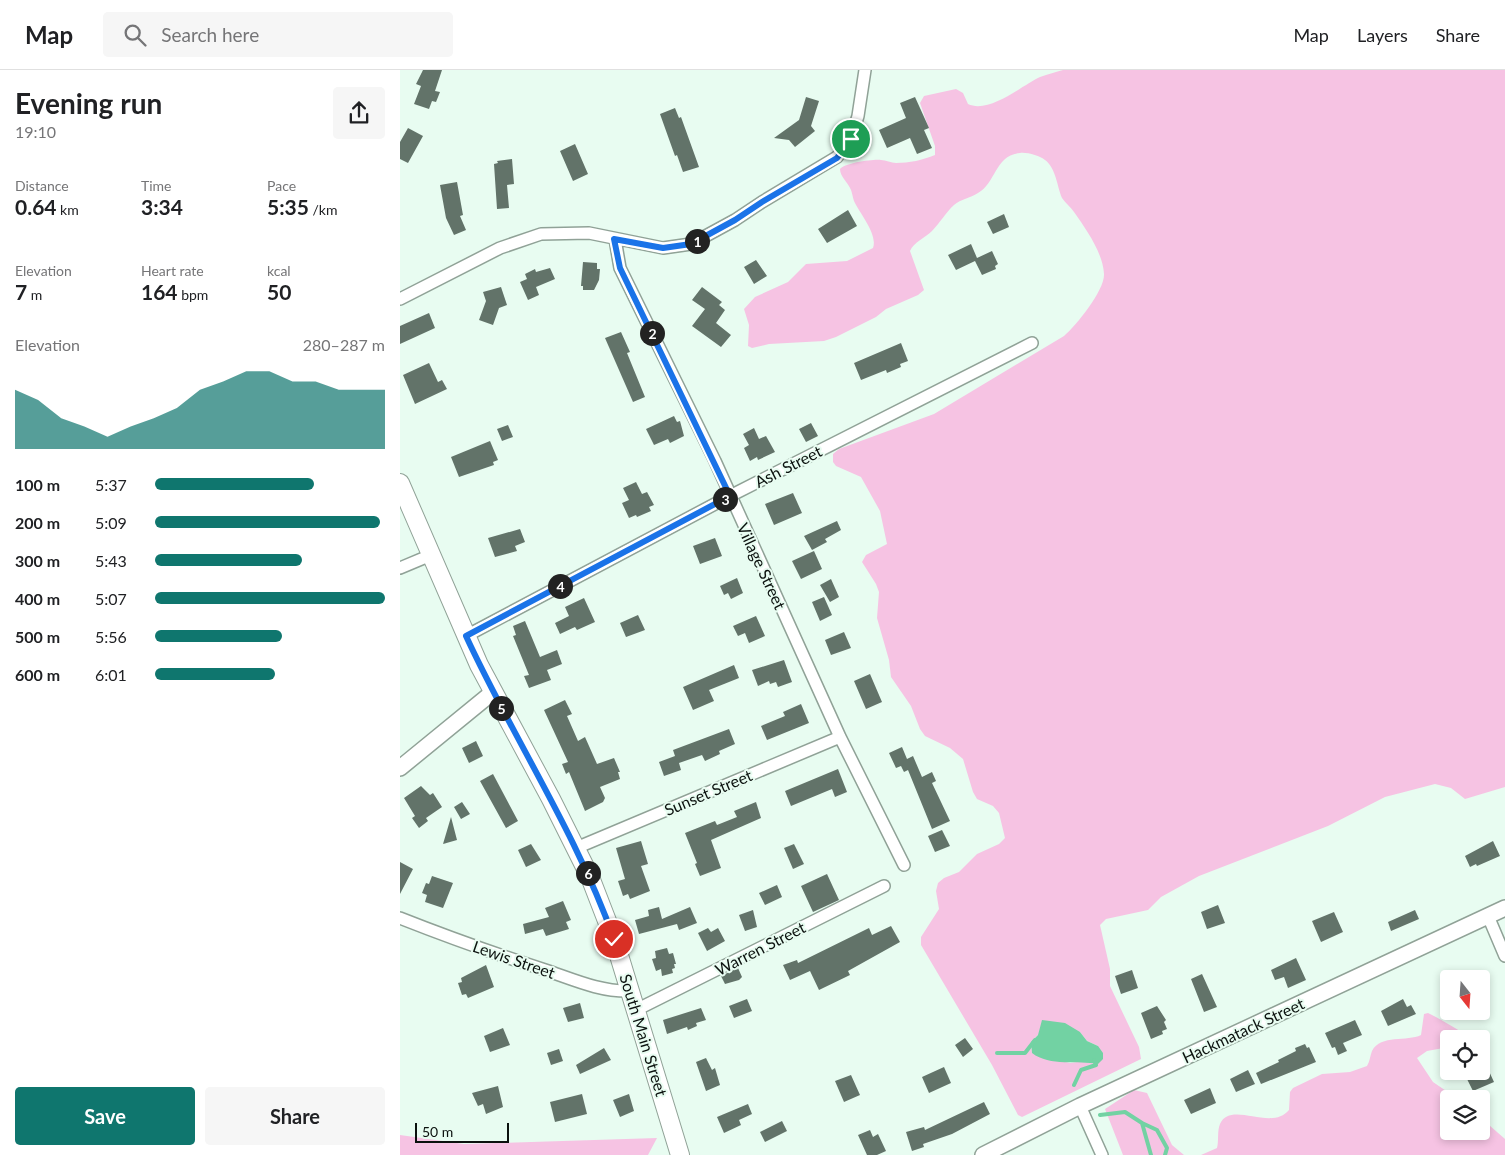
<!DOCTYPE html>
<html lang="en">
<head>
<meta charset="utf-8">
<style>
	body { margin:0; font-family:Lato,sans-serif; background:#f6f6f6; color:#202124; height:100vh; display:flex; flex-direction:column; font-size:19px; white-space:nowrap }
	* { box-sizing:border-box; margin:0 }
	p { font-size:16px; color:#757577 }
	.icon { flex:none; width:28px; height:28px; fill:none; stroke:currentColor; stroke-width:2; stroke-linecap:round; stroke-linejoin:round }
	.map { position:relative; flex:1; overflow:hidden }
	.details { display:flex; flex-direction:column; background:#fff; width:400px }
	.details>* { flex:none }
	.needle { width:32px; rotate:163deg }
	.controls { position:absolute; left:1040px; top:900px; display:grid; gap:10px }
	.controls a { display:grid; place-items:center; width:50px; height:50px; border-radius:5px; background:#fff; box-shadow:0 2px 8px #0003; font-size:25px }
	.scale { position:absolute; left:15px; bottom:12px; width:94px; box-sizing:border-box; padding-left:5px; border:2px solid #0b110e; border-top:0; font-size:14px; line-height:18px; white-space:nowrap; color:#0b110e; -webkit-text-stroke:4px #e8fcf1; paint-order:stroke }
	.pin { position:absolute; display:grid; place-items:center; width:42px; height:42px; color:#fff; margin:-21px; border:2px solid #fff; border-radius:50%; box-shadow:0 1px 5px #0007 }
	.km { position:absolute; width:25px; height:25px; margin:-12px; border-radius:50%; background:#222; color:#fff; font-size:14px; line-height:25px; text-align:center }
	.round { display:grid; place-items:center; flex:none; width:52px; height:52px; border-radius:5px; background:#f6f6f6 }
	.overview { display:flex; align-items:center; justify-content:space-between; height:85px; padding:0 15px }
	h1 { font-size:28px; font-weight:700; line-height:38px }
	.figures { display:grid; grid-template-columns:repeat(3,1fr); gap:8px; height:85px; padding:5px 15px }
	.figures div { display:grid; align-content:center }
	.figures b { font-size:21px; font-weight:700 }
	.figures small { font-size:14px; font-weight:400 }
	.figures p { font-size:14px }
	.chart { height:140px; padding:10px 15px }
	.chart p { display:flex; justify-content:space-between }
	.chart svg { width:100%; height:90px; margin-top:5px; fill:#0f766e; opacity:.7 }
	.primary-button { display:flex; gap:10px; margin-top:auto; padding:10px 15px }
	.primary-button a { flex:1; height:58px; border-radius:5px; background:#0f766e; color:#fff; font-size:20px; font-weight:700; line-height:58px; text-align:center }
	.primary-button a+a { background:#f6f6f6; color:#202124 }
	ul { padding:0 15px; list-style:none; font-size:16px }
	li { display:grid; grid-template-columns:80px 60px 1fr; align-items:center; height:38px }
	li i { height:12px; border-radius:6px; background:#0f766e }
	header { display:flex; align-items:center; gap:30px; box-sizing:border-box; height:70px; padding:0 25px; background:#fff; border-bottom:1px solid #e0e0e0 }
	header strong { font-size:24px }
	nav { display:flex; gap:28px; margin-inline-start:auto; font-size:18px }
	.search { width:350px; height:45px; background:#f6f6f6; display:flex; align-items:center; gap:12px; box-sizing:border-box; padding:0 18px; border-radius:5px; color:#757577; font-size:19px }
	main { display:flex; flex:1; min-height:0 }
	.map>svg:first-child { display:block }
</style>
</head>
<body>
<header>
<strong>Map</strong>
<div class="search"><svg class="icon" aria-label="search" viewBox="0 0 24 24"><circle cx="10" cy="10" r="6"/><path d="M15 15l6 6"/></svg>Search here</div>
<nav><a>Map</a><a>Layers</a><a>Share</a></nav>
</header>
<main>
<section class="details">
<div class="overview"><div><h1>Evening run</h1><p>19:10</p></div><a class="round"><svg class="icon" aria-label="share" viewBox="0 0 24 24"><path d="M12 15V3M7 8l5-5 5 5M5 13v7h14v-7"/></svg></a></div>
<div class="figures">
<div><p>Distance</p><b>0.64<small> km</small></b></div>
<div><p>Time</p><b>3:34</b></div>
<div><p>Pace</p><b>5:35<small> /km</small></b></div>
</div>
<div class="figures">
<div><p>Elevation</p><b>7<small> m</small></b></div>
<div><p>Heart rate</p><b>164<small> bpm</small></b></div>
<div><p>kcal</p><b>50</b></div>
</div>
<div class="chart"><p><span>Elevation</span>280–287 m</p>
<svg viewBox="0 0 160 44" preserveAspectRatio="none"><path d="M0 44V15L10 20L20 29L30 33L40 38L50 33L60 29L70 24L80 15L90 11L100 6L110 6L120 11L130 11L140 15L150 15L160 15V44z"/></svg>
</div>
<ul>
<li><b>100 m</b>5:37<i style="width:69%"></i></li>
<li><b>200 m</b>5:09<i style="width:98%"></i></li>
<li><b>300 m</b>5:43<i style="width:64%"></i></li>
<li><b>400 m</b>5:07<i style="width:100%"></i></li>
<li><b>500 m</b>5:56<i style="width:55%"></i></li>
<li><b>600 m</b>6:01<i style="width:52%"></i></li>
</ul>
<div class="primary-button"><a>Save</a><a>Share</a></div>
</section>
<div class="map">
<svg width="1105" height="1085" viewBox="0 0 1105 1085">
	<rect width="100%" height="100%" fill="#e8fcf1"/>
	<!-- green -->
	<path fill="#f6c3e3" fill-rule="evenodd" d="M663 0H1105V717L1065 729 1051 718 1035 714 985 727 928 756 799 806 761 827 748 840 706 849 700 855 710 899V916L739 977 741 989 622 1047 618 1045 592 995 521 875V867L539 839 536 821 538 813 544 808 559 802 577 784 599 774 605 768 599 743 593 736 577 729 573 722 563 689 550 678 525 666 520 659 511 636 491 607 489 590 477 548 479 522 476 514 462 492 466 485 487 474 480 441 461 407 436 396 433 392V384L439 379 534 344 664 266C676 256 705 220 704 204 703 183 686 159 674 142 671 137 665 133 662 128 657 116 656 98 645 90 640 86 627 82 620 83 595 85 596 113 578 123 570 128 561 129 554 135 546 142 540 153 532 161 525 168 514 172 510 181L524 220 518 225 486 239 476 247 436 267 424 271 369 274 352 278 348 276 349 255 344 239 355 227 388 212 406 194 447 191 473 178C478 164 460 144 454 131 453 128 452 123 451 120 448 112 440 107 440 99 445 93 473 89 481 90 486 90 491 93 496 93 509 93 523 90 535 85V76L520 33 524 26 556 19 563 23 568 34C589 44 621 16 640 7 648 4 656 2 663 0ZM680 962 687 971 698 976V994L683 991 670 993 632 983 631 972 638 965Z
		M1028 943C1033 945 1070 966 1071 969H1049V977L1027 981 1017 988 1033 1012 1058 1029H1049V1061H1081V1048L1105 1069V1085H801L817 1078C819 1071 817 1061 820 1054 831 1030 871 1062 889 1040L890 1022 893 1018 922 1004 950 1002 967 996C970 991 970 986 972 981 981 964 1007 972 1021 965L1024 944Z
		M734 1020 747 1023 772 1075 784 1085H723L705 1039Z
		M0 1065 64 1074 257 1068 248 1085H0Z"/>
	<!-- water -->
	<path fill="#72d2a3" d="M642 950 665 953 680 962 687 971 698 976 703 983V989L698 994C678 990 650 997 632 983L631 972 638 965Z"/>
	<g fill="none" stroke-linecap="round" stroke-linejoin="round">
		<!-- stream -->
		<path stroke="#72d2a3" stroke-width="4" d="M597 983H625L635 970
			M674 1015 681 1000 696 995 694 990
			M700 1045 725 1042 742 1053 751 1085
			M742 1053 757 1060 767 1078 765 1085"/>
	</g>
	<!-- building -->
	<path fill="#627369" d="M23 0H42L35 21 40 22 36 32 32 31 29 39 14 34 21 16 16 14Z
		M406 27 419 31 411 56 415 61 395 77 389 70 374 68 399 50Z
		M515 27 529 58 524 60 532 78 517 84 510 68 487 78 479 60 506 48 500 33Z
		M275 38 279 48 281 47 299 97 283 102 277 85 275 86 260 44Z
		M8 58 23 66 8 93 0 89V72Z
		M175 74 188 104 173 111 160 81Z
		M112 89 114 114 107 115 109 138 97 139 94 94 98 93 97 91Z
		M57 112 63 145 60 146 66 160 54 165 46 148 40 115Z
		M448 140 457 156 427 173 418 159Z
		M604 144 609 157 593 164 587 152Z
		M571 174 577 188 592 181 598 194 595 196 596 199 582 205 575 191 556 200 548 185Z
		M356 190 367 206 354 214 344 197Z
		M183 192 197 193V199H200L199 210 194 220H183V216H181Z
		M150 198 155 209 136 217 139 225 128 230 120 212 127 209 125 204 135 199 136 202Z
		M101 217 107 235 99 238 93 255 79 250 86 231 83 222Z
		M302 217 322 232 319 235 325 240 316 253 331 265 321 277 292 256 305 239 292 230Z
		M29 243 35 258 0 274V256Z
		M221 262 230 282 227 283 245 327 233 332 205 268Z
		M501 273 508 291 500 294 501 297 487 303 486 300 461 310 454 293Z
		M29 293 38 312 42 310 47 319 15 334 3 305Z
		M274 346 277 352 280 351 284 366 270 373 268 369 254 375 246 359Z
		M411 353 418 366 406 372 399 359Z
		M108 355 113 367 102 371 97 359Z
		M354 358 359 369 366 366 375 382 358 390 357 387 350 391 344 378 349 375 343 364Z
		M90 371 98 390 93 392 94 395 59 407 51 387Z
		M236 412 242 424 247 422 254 435 249 437 251 441 237 447 236 445 229 448 222 433 229 430 223 418Z
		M393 423 402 443 374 455 365 434Z
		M437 451 441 460 425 469 427 472 412 480 404 466Z
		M120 459 125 472 115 476 117 481 95 487 88 468Z
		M315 468 322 486 300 494 293 476Z
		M414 481 422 499 401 509 392 491Z
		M337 508 343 523 331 529 328 523 324 525 320 516Z
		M431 509 439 527 430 532 420 515Z
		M424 527 432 545 420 551 412 532Z
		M184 528 195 552 177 560 175 557 160 564 155 553 169 546 165 537Z
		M238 545 245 560 226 567 220 553Z
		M356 546 365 566 349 573 345 563 338 566 333 556Z
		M125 551 140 587 157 580 162 594 147 600 151 610 129 618 124 606 129 605 113 566 116 565 113 556Z
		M444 562 451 578 431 585 425 570Z
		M384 590 392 612 378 617 376 612 370 614 369 611 358 616 352 600Z
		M334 595 339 608 309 620 314 631 293 640 283 617Z
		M470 604 482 632 466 639 454 611Z
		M165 630 172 644 167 646 178 671 185 667 197 694 214 688 220 702H218L220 709 200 717 205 728 203 732 185 741 169 702 166 704 162 694 168 692 144 640Z
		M401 634 409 653 367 670 361 656 385 646 383 642Z
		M329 659 335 674 319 681 320 684 305 691 302 685 279 693 281 700 264 706 259 692 275 686 273 680Z
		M76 671 83 686 69 693 62 678Z
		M502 677 507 689 513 686 522 707 532 702 536 711 532 713 550 751 532 759 508 700 504 702 501 696 496 698 489 683Z
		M438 699 447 722 435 727 432 719 391 736 385 721Z
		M93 704 118 751 106 758 80 711Z
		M21 716 30 725 33 723 42 737 26 748 28 751 19 758 12 748 15 746 4 728Z
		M62 732 70 744 61 749 54 737Z
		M356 732 361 748 311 770 321 798 300 806 295 794 297 793 285 763 315 751 317 755 337 747 334 741Z
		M51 747 57 770 43 774Z
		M542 760 550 776 535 782 528 766Z
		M241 771 248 794 241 796 250 821 230 829 228 824 223 826 218 811 225 809 216 778Z
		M1093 771 1100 786 1077 796 1076 794 1070 797 1065 786Z
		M131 774 141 790 126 797 118 780Z
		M394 774 404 794 393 799 384 778Z
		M0 792 13 799 0 824Z
		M427 804 439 830 413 842 401 816Z
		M32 806 53 813 43 838 25 832 27 825 22 823 26 813 29 814Z
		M377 815 382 827 365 835 359 823Z
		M163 831 171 850 166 852 169 859 146 866 143 859 125 864 123 854 149 847 145 838Z
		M818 835 825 853 807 859 801 842Z
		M259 837 262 849 290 837 297 853 279 860 277 854 239 864 235 850 249 846 248 840Z
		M353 840 357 857 345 861 339 845Z
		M1015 840 1019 849 991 861 988 852Z
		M934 842 943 862 921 872 912 851Z
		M491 856 500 872 448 901 450 905 419 920 410 901 390 910 383 895 397 890 398 893 469 858 472 865Z
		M308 858 311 862 318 858 325 871 307 881 298 863Z
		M267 878 269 884 273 883 276 894H274L275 898 272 899 273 903 262 906 261 899 256 901 252 889 256 888 255 881Z
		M896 888 906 910 888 918 884 907 875 910 871 900Z
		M86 895 94 917 68 928 66 924 62 925 58 913 62 912 61 908Z
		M338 898 342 907 339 910 325 914 321 906Z
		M732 900 738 918 721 924 715 906Z
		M802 904 817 937 804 942 791 909Z
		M347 929 352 941 334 948 329 936Z
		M1003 929 1007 937 1011 935 1016 944 988 956 981 941Z
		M180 933 184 948 168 952 163 938Z
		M757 936 766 950 764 952 767 959 762 961 763 964 751 969 741 943Z
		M301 938 306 950 296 953 297 956 288 960 287 957 267 964 263 950Z
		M955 950 962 965 943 973 947 981 938 985 935 977 932 978 925 963Z
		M103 958 110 975 90 982 84 966Z
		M565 968 573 979 563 987 555 975Z
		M905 974 907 978 909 977 916 992 861 1014 856 1003 879 992 878 990 896 981 895 978Z
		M204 978 211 990 180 1004 176 995Z
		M159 979 163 991 151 995 147 983Z
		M1081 984 1094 1012 1073 1021 1067 1009 1070 1008 1067 1001H1081Z
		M306 988 312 1000 315 998 320 1015 306 1021 296 992Z
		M544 997 551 1013 529 1023 522 1007Z
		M848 1000 855 1014 836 1022 830 1009Z
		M451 1005 460 1025 444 1032 435 1011Z
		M98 1016 103 1037 86 1044 83 1034 78 1036 72 1023Z
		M810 1018 816 1033 791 1044 784 1030Z
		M182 1024 187 1044 155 1052 150 1032Z
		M229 1024 234 1041 220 1047 213 1030Z
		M584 1032 590 1044 552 1064 523 1074 524 1077 512 1081 506 1062 524 1057 525 1060Z
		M348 1034 352 1044 339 1050 341 1055 324 1063 317 1047Z
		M382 1051 387 1061 365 1072 360 1062Z
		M470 1060 473 1067 478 1064 486 1081 477 1085H467L458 1065Z"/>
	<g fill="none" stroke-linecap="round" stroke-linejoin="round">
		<!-- street casing -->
		<g stroke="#90a297" stroke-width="14">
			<path id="street" d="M215 169 220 198 315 391 440 667 504 795
				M0 229 100 178 141 164 189 163 263 178 291 174 335 150 362 132 437 87 451 69 458 46 465 0
				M0 498 31 485
				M66 566 330 426 632 273
				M176 778 440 667
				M1088 846 1105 886
				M0 848C48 867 96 884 145 900 172 909 200 922 230 921
				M236 940 484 816
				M680 1036 702 1085"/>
		</g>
		<!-- secondary casing -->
		<g stroke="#90a297" stroke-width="18">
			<path id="secondary" d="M0 698 93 622
				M583 1085 680 1036 1105 838"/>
		</g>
		<!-- primary casing -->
		<g stroke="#90a297" stroke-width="20">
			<path id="primary" d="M0 413 79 595 151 729 190 807 214 869 280 1085"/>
		</g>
		<!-- street -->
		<use href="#street" stroke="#fff" stroke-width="11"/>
		<!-- secondary -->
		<use href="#secondary" stroke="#fff" stroke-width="15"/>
		<!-- primary -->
		<use href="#primary" stroke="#fff" stroke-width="18"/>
	</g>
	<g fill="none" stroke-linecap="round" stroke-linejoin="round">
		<!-- route casing -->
		<g stroke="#fff" stroke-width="10">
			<path id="route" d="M214 869C176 762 113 668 66 566L330 426 220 198 214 169 263 178 291 174 335 150 362 132 437 88 451 69"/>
		</g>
		<!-- route -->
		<use href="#route" stroke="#1a73e8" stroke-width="6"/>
	</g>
	<g text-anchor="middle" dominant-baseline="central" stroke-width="4" stroke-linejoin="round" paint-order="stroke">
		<!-- street labels -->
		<g font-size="16" fill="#0b110e" stroke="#e8fcf1">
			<text transform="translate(388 396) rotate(-27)">Ash Street</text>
			<text transform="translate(362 496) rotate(65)">Village Street</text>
			<text transform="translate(308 722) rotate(-23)">Sunset Street</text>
			<text transform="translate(360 878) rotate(-27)">Warren Street</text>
			<text transform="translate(114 889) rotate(19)">Lewis Street</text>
			<text transform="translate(843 960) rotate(-25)">Hackmatack Street</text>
			<text transform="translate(244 965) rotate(73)">South Main Street</text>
		</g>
	</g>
</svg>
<div class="controls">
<a><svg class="needle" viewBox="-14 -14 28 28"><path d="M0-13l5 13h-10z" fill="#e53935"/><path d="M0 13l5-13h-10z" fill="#757577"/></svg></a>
<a><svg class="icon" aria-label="locate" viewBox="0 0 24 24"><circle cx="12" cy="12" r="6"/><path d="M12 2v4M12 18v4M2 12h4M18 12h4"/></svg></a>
<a><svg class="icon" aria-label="layers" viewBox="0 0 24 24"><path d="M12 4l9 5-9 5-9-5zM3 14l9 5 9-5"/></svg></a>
</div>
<div class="scale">50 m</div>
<div class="pin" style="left:451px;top:69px;background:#1e9e55"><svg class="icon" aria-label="arrive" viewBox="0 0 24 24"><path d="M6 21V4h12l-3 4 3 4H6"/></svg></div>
<div class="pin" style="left:214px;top:869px;background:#d93025"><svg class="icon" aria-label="check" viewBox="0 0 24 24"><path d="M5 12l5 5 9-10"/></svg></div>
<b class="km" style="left:297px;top:171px">1</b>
<b class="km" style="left:252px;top:263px">2</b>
<b class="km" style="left:325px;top:429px">3</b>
<b class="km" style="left:160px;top:516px">4</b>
<b class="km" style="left:101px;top:638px">5</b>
<b class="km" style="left:188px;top:803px">6</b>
</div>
</main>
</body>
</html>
